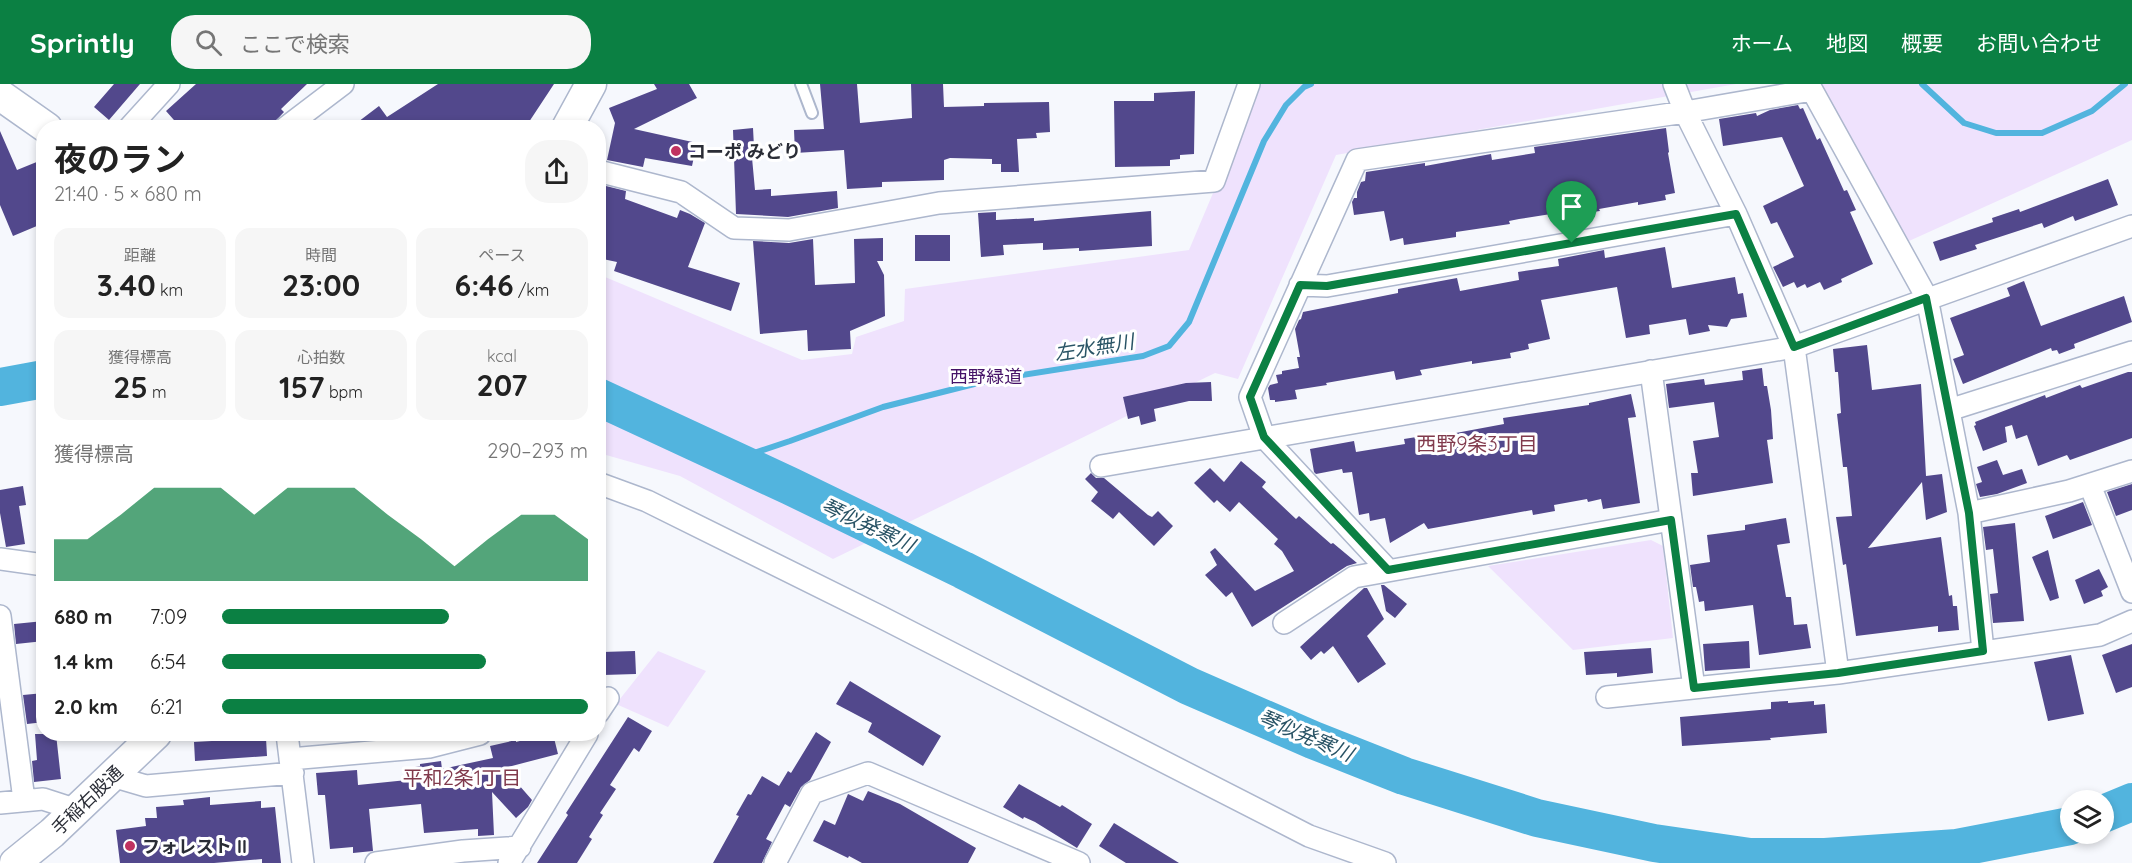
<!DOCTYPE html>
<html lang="ja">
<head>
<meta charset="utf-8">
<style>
	body { margin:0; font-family:Quicksand,"Noto Sans JP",sans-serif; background:#f6f6f6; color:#222; height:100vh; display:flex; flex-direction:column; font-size:22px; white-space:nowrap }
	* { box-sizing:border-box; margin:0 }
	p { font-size:20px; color:#767676 }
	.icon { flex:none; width:33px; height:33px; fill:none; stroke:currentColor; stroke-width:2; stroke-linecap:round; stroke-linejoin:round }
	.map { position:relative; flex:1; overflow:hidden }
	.panel { position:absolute; left:36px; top:36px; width:570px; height:621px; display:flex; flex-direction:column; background:#fff; border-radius:24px; box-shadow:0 3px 9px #0003 }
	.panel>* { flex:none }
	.buttons { position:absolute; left:2060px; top:706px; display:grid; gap:12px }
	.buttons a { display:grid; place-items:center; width:54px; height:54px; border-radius:50%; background:#fff; box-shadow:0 3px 9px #0003; font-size:30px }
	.pin { position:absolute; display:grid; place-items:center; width:51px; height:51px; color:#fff; margin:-62px -26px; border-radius:50% 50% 50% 0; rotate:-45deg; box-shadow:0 0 6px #0007 }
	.pin .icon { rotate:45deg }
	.round { display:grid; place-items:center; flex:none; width:63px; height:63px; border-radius:24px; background:#f6f6f6 }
	.head { display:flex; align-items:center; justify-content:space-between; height:102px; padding:0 18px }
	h1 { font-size:33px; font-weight:700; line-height:45px }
	.metrics { display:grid; grid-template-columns:repeat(3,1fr); gap:9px; height:102px; padding:6px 18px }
	.metrics div { display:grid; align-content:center; border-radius:15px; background:#f6f6f6; text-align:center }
	.metrics b { font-size:30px; font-weight:700 }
	.metrics small { font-size:16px; font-weight:400 }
	.metrics p { font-size:16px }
	.chart { height:168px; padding:12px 18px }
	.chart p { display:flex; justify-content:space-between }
	.chart svg { width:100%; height:108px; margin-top:6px; fill:#0b8043; opacity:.7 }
	ul { padding:0 18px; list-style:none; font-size:20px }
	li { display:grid; grid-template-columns:96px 72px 1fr; align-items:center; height:45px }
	li i { height:15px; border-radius:8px; background:#0b8043 }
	header { display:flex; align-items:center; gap:36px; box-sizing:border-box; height:84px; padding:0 30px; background:#0b8043; color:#fff }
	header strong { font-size:28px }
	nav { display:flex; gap:33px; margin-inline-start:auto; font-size:21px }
	.search { width:420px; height:54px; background:#f6f6f6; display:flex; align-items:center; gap:15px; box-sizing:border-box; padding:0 21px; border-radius:24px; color:#767676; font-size:22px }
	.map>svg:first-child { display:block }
</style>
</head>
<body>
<header>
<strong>Sprintly</strong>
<div class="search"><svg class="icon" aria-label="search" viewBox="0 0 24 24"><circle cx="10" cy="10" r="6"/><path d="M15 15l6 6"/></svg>ここで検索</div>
<nav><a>ホーム</a><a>地図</a><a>概要</a><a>お問い合わせ</a></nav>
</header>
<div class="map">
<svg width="2132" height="779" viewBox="0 0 2132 779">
	<rect width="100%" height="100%" fill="#f6f8fd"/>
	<!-- green -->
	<path fill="#efe2fd" d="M1259 0H1736L1336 71 1238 295 1215 289 833 475 680 392 599 369 598 190 802 276 852 270 856 253 904 237 905 205 1189 166Z
		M1814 0H2132V56L1909 157Z
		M1651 456 1663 462 1673 554 1573 566 1488 482Z
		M658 567 706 587 668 643 616 620Z"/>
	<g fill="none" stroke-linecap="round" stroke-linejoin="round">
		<!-- stream -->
		<path stroke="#52b4de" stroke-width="6" d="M1922 0 1964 39 1996 49H2042L2092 27 2125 0
			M733 376 790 357 883 323 990 296 1143 272 1169 262 1189 238 1264 57 1286 21 1304 3 1311 0"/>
		<!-- river -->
		<path stroke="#52b4de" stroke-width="38" d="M0 303 44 295
			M598 313 790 402 963 486 1189 602 1313 656 1404 692 1537 734 1654 759 1750 773H1825L1957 764 2070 742
			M2103 730 2132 718"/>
	</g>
	<!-- building -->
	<path fill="#52488c" d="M114 0H140L109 36 94 23Z
		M196 0H307L281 25 284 28 269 44H181L166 27Z
		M438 0H554L525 44H350L379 22 387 33Z
		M654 0H689L697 14 634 45 697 59 692 82 645 74 643 83 607 76 615 39 609 24 657 5Z
		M820 0H857L860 39 912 34 911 0H943L944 23 984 22V19L1049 18 1050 48 1036 49 1037 54 1017 55 1019 88H1001V80H992V75L950 74 944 76V96L882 98V103L847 105 844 66 795 69 794 46 824 45Z
		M1195 7 1194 70 1180 71V75L1170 76V82L1115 83 1114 17H1154V9Z
		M1798 21 1800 25 1803 24 1817 56 1820 54 1844 107 1847 106 1856 126 1850 128 1873 180 1841 195 1842 198 1824 206 1820 198 1807 204 1805 200 1797 204 1794 198 1783 203 1773 183 1794 173 1777 138 1771 140 1763 122 1804 102 1782 53 1723 62 1719 35 1756 29 1757 32 1770 26Z
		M753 44 754 63H751L755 106 771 105V112L837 107 838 124 788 133 736 130 733 46Z
		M1666 44 1669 68 1668 69 1675 109 1665 111 1666 116 1638 121V118L1599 125 1600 127 1571 131 1570 127 1519 135 1509 137 1510 140 1456 148V153L1404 161 1403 154 1390 157 1384 127 1354 131 1352 118 1354 114H1357V108L1361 98 1365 97 1366 88 1425 79V82L1491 70 1492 76 1535 69 1534 63Z
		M0 47 17 86 44 75V139L13 152 0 121Z
		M2108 95 2118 121 2075 137 2073 132 2044 144 2042 139 1975 161 1977 165 1940 177 1933 158 1993 138 1992 134 2019 125 2020 128Z
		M602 101 626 107 625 115 677 134 680 126 690 130 705 139 688 183 740 199 731 227 614 187 617 178 598 174V106H601Z
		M1151 127 1152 162 1079 167V164L1043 166V159L1003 161 1004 171 981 173 978 129 996 128V136L1034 134V137Z
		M915 151H950V177H915Z
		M883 154V177H877L884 191 885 232 850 247 851 265 808 267 807 246 760 250 753 157 789 159 813 155 815 201 855 199 854 155Z
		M1665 163 1672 204 1735 193 1738 210 1743 209 1747 233 1731 235 1727 243 1708 241 1710 247 1689 251 1686 235 1649 241 1650 250 1626 254 1617 203 1541 216 1550 255 1528 260 1529 265 1510 269 1511 274 1472 280V277L1420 286 1422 291 1396 296 1394 287 1326 299 1327 301 1295 306 1297 315 1275 318V316H1270L1268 304 1270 301 1278 299 1276 291 1282 290V287L1299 284 1297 273H1300L1295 245 1299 236 1301 235 1303 228 1398 209V205L1457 194 1460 207 1519 196 1518 188 1559 182 1558 175 1604 166 1605 174Z
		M2024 197 2041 242 2124 212 2132 238 2074 260 2075 264 2059 270 2057 266 2052 267 2051 264 1963 300 1953 275 1964 271 1950 234 2010 212 2007 204Z
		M1867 261 1872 306 1921 300 1926 392 1942 390 1947 428 1926 436 1922 398 1868 464 1941 453 1949 512 1952 511 1953 522H1957L1959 546 1938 548V542L1856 552 1846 480 1843 481 1836 433 1852 432 1847 383H1843L1837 330 1841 329 1838 288H1835L1833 265Z
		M1762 284 1764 302H1767L1771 326 1773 355 1767 356 1773 399 1693 412 1691 389H1698L1693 357 1719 353 1714 318 1669 324 1666 300 1704 295 1705 301 1743 296 1742 287Z
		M2128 288H2132V354L2070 376 2067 371 2038 382 2027 351 2016 355 2012 341 2005 343 2007 358 1983 367 1974 342 1976 341 1975 338 2045 311 2046 314 2080 301 2082 304Z
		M1211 298 1212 317H1189L1154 325 1156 337 1141 341 1139 332 1128 335 1123 313 1186 299Z
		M1631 310 1636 333 1628 334 1640 419 1603 425 1601 415 1588 418 1587 415 1554 421 1555 427 1533 431 1532 426 1428 445 1424 439 1390 459 1385 434 1370 437 1369 429 1359 431 1352 388 1343 389 1342 385 1316 390 1314 388 1310 365 1354 357 1356 368 1405 360 1404 355 1429 351V354L1504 340 1503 334 1589 321V319Z
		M1997 376 2003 391 2022 385 2027 399 1997 410 1980 413 1976 400 1982 398 1977 383Z
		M1241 377 1266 398 1262 403 1296 435 1299 432 1331 460 1333 459 1357 479 1347 482 1252 543 1232 508 1226 513 1205 491 1217 481 1210 468 1215 464 1255 507 1294 487 1282 467 1274 460 1278 455 1239 418 1230 428 1217 416 1214 419 1194 399 1210 384 1224 398Z
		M1091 389 1096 394H1104L1148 431 1152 433 1158 427 1173 442 1154 462 1119 428 1113 435 1091 417 1098 408 1085 395Z
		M2132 400V426L2116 432 2107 408Z
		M23 402 26 421 19 422 25 460 6 463 0 429V406Z
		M2083 418 2092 441 2053 455 2045 432Z
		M1786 434 1790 459 1777 461 1786 513H1791L1794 541 1807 540 1811 564 1759 571 1753 521 1705 527 1704 517 1699 518 1696 503H1693L1690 481 1710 478 1707 451 1745 446V441Z
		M2015 439 2024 537 1993 539 1990 510 1998 509 1993 465 1986 466 1983 443Z
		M2048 466 2059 514 2050 517 2032 473Z
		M2099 485 2108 503 2101 507 2103 512 2084 520 2075 496Z
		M1381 501H1384L1407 520 1395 534 1386 527Z
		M1364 504H1367L1384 535 1367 552 1386 580 1358 599 1333 562 1324 570 1321 567 1311 576 1300 563Z
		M44 537V557L16 560 14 540Z
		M1749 557 1750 584 1705 587 1703 560Z
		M2132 560V603L2116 609 2102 571Z
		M1651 564 1653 589 1617 593V589L1586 591 1584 568Z
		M635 567 636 590 603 591 602 568Z
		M2071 571 2084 630 2048 637 2034 578Z
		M850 597 941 652 923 682 868 648 872 639 836 620Z
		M44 609V638L27 640 23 611Z
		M1788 617V619L1814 617V621L1825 620 1827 649 1770 654 1771 656 1682 662 1680 633 1771 625V618Z
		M628 633 652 647 639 668 634 664 610 701 616 705 600 729 603 731 589 753 592 755 577 779H537L568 731 566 729Z
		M816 648 831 658 810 696 801 703 790 723 785 720 766 755 772 758 762 779H713L739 732 736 731 748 710 751 711 762 692 779 702 788 687 791 689Z
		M35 650H56L61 695 34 698 32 677 37 676Z
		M546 650H553L558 670 504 684 532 716 528 723 516 734 492 708 494 751 478 752V745L424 749 421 720 369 725 373 767 353 769V763L330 765 325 711H318L316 689 357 686 358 701 417 695 415 683 420 682V680L441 677 442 685 493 674 490 662 516 656V658Z
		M266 654 267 672 195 677 194 658Z
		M1019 700 1060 723 1062 721 1092 740 1077 764 1035 738 1024 733 1023 735 1003 723Z
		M868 707 900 720 976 764 968 779H862L849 772 848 774 813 757 824 736 835 741 848 710 863 717Z
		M210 713V721L261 717V724L275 723 281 779H262V775L214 779H120L116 746 146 742 145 734H157L156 723 184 721 183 716Z
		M1114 739 1179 779H1126L1099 762Z"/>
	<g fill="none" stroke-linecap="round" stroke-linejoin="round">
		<!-- lane casing -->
		<g stroke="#adb7cd" stroke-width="14">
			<path id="lane" d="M801 0 812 29"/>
		</g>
		<!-- street casing -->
		<g stroke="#adb7cd" stroke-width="24">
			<path id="street" d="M1674 0 1685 28 1736 130 1794 263 1838 589
				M129 44 169 0
				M285 44 343 0
				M598 87 681 108 734 144 789 146 939 119 1214 97 1249 0
				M1300 201 1327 202 1736 130
				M1651 287 1694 604
				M1949 326 2132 268
				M1101 382 1794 263 2132 142
				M598 399 647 417 879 532 1309 752 1385 779
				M2090 401 2132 508
				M1969 429 2069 407 2132 387
				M0 475 44 481
				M1388 486 1264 353 1250 313 1357 76 1685 28 1812 6 1927 214 1969 429 1983 567
				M0 532 24 716
				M1284 539 1354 493 1671 436
				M1607 613 1838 589 2100 551 2132 537
				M598 617 608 614 598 629
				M287 650 303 779
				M290 675 429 663 480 650
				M112 692 146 702 293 689
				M0 719 43 715 77 726
				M376 779 463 767 520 763
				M509 779 587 650
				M775 779 812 709 868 689 1079 779"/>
		</g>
		<!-- secondary casing -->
		<g stroke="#adb7cd" stroke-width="33">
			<path id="secondary" d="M0 11 47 44
				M567 44 591 0
				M15 779 52 749 156 650"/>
		</g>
		<!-- lane -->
		<use href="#lane" stroke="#fff" stroke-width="10"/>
		<!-- street -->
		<use href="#street" stroke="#fff" stroke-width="21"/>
		<!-- secondary -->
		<use href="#secondary" stroke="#fff" stroke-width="30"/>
	</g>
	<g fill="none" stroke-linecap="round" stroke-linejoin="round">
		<!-- route casing -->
		<g stroke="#fff" stroke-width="12">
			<path id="route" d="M1736 130 1794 263 1926 214 1969 429 1983 567 1838 589 1694 604 1671 436 1388 486 1264 353 1250 313 1300 201 1327 202Z"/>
		</g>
		<!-- route -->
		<use href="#route" stroke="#0b8043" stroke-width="8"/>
	</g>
	<!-- markers -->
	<g fill="#c03260" stroke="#fff" stroke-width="2">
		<circle cx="676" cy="67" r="6"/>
		<circle cx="130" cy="762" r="6"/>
	</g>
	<g text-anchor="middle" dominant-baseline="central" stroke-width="6" stroke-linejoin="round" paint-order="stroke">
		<!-- poi labels -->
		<g font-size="18" font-weight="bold" fill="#2a2d36" stroke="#fff" text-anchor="start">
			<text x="688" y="67">コーポ みどり</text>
			<text x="142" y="762">フォレスト II</text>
		</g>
		<!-- park labels -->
		<g font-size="18" fill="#461368" stroke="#fff">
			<text x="986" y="292">西野緑道</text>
		</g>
		<!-- street labels -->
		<g font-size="18" fill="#2a2d36" stroke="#fff">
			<text transform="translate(87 716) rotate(-44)">手稲右股通</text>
		</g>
		<!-- water labels -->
		<g font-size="20" font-style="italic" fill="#295365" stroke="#fff">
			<text transform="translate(1094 263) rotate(-9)">左水無川</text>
			<text transform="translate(868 441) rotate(25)">琴似発寒川</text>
			<text transform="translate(1306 651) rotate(23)">琴似発寒川</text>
		</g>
		<!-- neighbourhood labels -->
		<g font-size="20" fill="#813a4c" stroke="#fff">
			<text x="1477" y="359">西野9条3丁目</text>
			<text x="462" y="693">平和2条1丁目</text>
		</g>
	</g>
</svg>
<div class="buttons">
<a><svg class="icon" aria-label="layers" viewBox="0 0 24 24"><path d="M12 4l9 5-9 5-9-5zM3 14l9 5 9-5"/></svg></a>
</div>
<div class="pin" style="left:1572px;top:159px;background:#1e9e55"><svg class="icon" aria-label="arrive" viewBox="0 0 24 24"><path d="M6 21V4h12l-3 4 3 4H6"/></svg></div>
<section class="panel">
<div class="head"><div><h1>夜のラン</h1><p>21:40 · 5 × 680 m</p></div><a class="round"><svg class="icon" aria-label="share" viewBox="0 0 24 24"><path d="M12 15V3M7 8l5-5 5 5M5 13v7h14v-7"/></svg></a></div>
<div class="metrics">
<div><p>距離</p><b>3.40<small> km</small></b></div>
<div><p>時間</p><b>23:00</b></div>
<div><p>ペース</p><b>6:46<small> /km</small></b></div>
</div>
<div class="metrics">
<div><p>獲得標高</p><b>25<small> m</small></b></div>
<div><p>心拍数</p><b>157<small> bpm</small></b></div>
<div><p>kcal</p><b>207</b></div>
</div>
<div class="chart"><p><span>獲得標高</span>290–293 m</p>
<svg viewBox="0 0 160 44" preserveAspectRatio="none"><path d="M0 44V27L10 27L20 17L30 6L40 6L50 6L60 17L70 6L80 6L90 6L100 17L110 27L120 38L130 27L140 17L150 17L160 27V44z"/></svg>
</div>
<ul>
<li><b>680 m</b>7:09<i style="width:62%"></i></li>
<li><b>1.4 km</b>6:54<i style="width:72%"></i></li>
<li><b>2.0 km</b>6:21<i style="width:100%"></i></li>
</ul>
</section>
</div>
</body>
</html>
